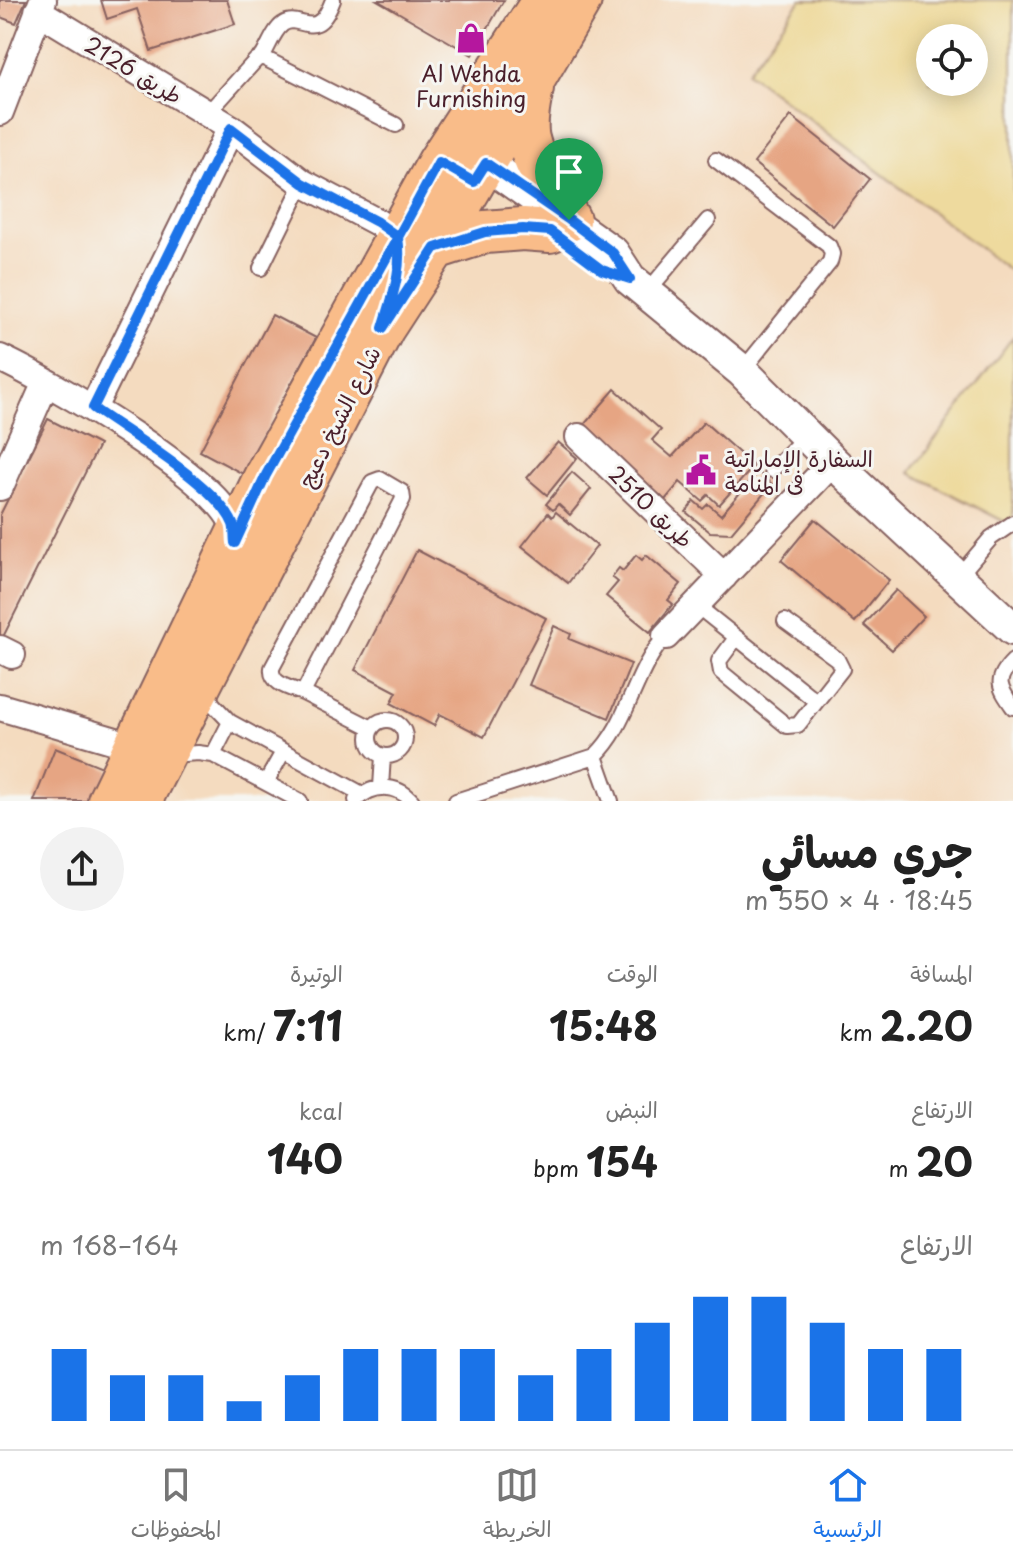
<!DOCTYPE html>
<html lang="ar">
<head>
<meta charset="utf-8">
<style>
	body { margin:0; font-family:"Playpen Sans","Playpen Sans Arabic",sans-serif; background:#f2f2f2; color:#222; direction:rtl; height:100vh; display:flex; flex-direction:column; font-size:30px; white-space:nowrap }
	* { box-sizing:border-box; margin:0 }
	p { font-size:26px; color:#767676 }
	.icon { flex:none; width:44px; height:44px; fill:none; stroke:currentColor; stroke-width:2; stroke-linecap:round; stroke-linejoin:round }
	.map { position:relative; height:801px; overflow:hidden; direction:ltr }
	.sheet { display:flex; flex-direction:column; background:#fff; flex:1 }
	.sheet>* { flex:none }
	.fabs { position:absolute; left:916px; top:24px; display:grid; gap:16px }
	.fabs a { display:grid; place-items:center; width:72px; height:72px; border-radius:50%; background:#fff; box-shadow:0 4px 20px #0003; font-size:40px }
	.pin { position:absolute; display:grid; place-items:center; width:68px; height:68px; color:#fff; margin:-82px -34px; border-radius:50% 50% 50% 0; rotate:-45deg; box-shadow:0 0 8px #0007 }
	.pin .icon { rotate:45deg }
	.round { display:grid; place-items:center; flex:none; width:84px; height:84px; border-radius:42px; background:#f2f2f2 }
	.head { display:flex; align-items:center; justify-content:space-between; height:136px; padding:0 40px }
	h1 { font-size:44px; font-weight:700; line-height:60px }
	.stats { display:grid; grid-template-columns:repeat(3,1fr); gap:12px; height:136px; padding:8px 40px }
	.stats div { display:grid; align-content:center }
	.stats b { font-size:40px; font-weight:700 }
	.stats small { font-size:22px; font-weight:400 }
	.stats p { font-size:22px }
	.chart { height:224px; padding:16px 40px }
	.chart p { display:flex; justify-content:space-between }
	.chart svg { width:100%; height:144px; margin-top:8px; stroke:#1a73e8; stroke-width:6 }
	.tabs { display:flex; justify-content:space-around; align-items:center; height:112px; border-top:2px solid #e0e0e0; background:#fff; font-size:22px; color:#767676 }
	.tabs a { display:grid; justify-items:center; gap:4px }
	.tabs .on { color:#1a73e8 }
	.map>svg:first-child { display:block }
</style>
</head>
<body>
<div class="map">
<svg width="1013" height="801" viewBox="0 0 1013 801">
	<rect width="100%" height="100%" fill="#f6f6f2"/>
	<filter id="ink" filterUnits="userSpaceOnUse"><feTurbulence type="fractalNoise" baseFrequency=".0125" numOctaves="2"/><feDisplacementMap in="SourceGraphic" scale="16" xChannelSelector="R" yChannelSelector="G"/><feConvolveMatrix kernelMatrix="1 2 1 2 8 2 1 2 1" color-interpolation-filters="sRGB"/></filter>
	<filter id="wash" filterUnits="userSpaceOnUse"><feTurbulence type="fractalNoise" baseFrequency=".006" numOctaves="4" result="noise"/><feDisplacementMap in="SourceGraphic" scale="32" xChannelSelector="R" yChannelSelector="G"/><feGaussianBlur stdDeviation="1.8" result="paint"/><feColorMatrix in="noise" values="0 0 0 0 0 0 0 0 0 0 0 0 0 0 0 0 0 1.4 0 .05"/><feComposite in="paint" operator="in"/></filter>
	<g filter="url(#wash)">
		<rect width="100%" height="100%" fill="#f4dbbf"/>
		<!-- sand -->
		<path fill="#eeda9e" stroke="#9c7c64" stroke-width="2" fill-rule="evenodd" d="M801 0H1013V273L747 72ZM974 38V82H930V38Z
			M1013 337V526L910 473Z"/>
		<g id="blocks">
			<!-- building -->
			<path fill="#e6a583" d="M0 0H26L16 23 0 17Z
				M101 0H227L235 24 151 51 137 9 107 19Z
				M377 0H504L472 55Z
				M791 116 870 179 833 226 754 163Z
				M272 315 316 338 243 474 200 451Z
				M615 389 661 430 652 440 672 457 704 422 754 466 719 505 708 495 702 501 680 482 665 500 583 426Z
				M48 419 99 445 3 637 0 636V515Z
				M558 442 577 458 547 495 527 478Z
				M572 472 591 489 570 515 558 504 553 510 546 504Z
				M758 472 772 484 731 533 710 532 686 512 694 501 703 509 708 504 721 515Z
				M556 512 597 546 568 583 522 546 548 513 552 517Z
				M815 519 889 580 855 622 781 560Z
				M417 550 546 618 484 737 440 714 434 726 391 703 397 692 355 670Z
				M636 555 642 560 646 555 681 584 668 600 673 604 650 632 606 596 618 582 612 577 619 568 623 571Z
				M896 590 924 616 892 650 864 625Z
				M554 626 571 634 569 639 631 664 609 718 529 685Z
				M55 748 110 770 97 801H34Z"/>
		</g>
	</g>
	<g filter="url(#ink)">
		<use href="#blocks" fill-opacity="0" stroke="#86615f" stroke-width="2"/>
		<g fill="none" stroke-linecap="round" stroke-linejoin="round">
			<!-- service casing -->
			<g stroke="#86615f" stroke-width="18">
				<path id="service" d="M262 57C268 48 274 30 283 24 300 12 316 45 333 0
					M207 114 256 60 262 57 396 125
					M716 160 829 246 832 254 830 262 742 371
					M261 268 303 183
					M647 292 708 220
					M772 470 806 436
					M958 577 991 538 1013 523
					M696 605 816 701
					M736 638 719 661 721 672 787 726 798 725 842 669 837 659 785 621
					M1013 661C994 680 999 687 1013 707
					M208 690 212 703 230 722 362 794
					M303 693C290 688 270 684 272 668L372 482 380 479 402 492 403 499 303 693 372 728
					M369 738a18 18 0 1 1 36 0a18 18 0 1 1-36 0Z
					M171 755 198 753 213 755 300 801
					M213 755 230 722
					M595 756 611 801
					M266 782 283 752
					M381 787 383 756
					M356 800C373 784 396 783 412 801
					M456 801 595 756C629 724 634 670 666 636"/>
			</g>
			<!-- minor casing -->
			<g stroke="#86615f" stroke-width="30">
				<path id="minor" d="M38 11 231 128 303 183 377 222 398 237 399 251
					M0 112 43 0
					M0 358C50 381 214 476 233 524 235 530 234 537 235 543
					M93 408 231 128
					M579 437 724 576
					M0 487 46 382
					M666 636 833 462
					M0 649 12 655
					M0 707 146 750"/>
			</g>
			<!-- tertiary casing -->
			<g stroke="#86615f" stroke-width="36">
				<path id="tertiary" d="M469 151 613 253 630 279 742 371 833 462 1013 629"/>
			</g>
			<!-- primary casing -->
			<g stroke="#86615f" stroke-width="46">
				<path id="primary" d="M532 88C529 104 524 123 528 139 535 168 555 195 569 220
					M435 248 485 232 523 229 550 231
					M109 801 266 475 439 162 544 0
					M140 801 383 328 435 248 580 0"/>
			</g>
			<!-- service -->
			<use href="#service" stroke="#fff" stroke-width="14"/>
			<!-- minor -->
			<use href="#minor" stroke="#fff" stroke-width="26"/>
			<!-- tertiary -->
			<use href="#tertiary" stroke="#fff" stroke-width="32"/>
			<!-- primary -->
			<use href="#primary" stroke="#f9bc89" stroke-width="42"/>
		</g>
	</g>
	<g fill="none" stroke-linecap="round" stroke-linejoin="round" filter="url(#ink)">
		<!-- route casing -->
		<g stroke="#fff" stroke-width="16">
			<path id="route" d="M569 220 486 163 474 182 439 162 398 237 377 222 303 183 231 128 93 408C129 434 217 485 233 524 235 530 234 537 235 543L266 475 398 237C403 269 392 298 383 328L435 248 485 232 523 229 550 231 602 270 630 279 613 253 569 220"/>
		</g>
		<!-- route -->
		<use href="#route" stroke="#1a73e8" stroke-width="10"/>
	</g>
	<!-- icons -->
	<defs>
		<g id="shop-bare" transform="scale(2.4)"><path d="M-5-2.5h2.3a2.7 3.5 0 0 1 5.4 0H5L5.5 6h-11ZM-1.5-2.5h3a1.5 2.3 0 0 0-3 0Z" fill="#b5179e" stroke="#f6f6f2" stroke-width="2.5" paint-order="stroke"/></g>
		<g id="civic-bare" transform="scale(2.4)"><path d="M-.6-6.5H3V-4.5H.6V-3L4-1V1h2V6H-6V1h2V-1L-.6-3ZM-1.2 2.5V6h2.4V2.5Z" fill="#b5179e" stroke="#f6f6f2" stroke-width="2.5" paint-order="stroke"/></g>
	</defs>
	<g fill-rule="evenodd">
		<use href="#shop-bare" x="471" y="38"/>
		<use href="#civic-bare" x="701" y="470"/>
	</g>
	<g text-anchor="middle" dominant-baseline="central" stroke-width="6" stroke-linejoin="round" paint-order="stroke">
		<!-- street labels -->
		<g font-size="22" fill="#4a1f2b" stroke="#f6f6f2">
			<text transform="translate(134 69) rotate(31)">طريق 2126</text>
			<text transform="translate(338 416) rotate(-63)">شارع الشيخ دعيج</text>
			<text transform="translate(652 506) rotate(44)">طريق 2510</text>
		</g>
		<!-- poi labels -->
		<g font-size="22" fill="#4a1f2b" stroke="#f6f6f2">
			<text x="471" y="72">Al Wehda<tspan x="471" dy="25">Furnishing</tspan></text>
			<text x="725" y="457" text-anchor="start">السفارة الإماراتية<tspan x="725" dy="25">فى المنامة</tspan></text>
		</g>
	</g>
</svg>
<div class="fabs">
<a><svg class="icon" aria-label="locate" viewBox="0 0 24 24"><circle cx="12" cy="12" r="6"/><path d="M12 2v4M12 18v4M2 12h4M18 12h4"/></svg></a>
</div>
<div class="pin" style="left:569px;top:220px;background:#1e9e55"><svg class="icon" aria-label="arrive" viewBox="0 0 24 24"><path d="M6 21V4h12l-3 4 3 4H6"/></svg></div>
</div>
<section class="sheet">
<div class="head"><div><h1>جري مسائي</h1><p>18:45 · 4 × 550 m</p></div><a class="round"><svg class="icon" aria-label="share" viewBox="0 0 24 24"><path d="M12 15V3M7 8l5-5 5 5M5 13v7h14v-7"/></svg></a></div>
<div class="stats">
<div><p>المسافة</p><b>2.20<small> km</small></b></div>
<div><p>الوقت</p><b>15:48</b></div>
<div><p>الوتيرة</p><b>7:11<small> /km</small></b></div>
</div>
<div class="stats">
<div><p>الارتفاع</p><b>20<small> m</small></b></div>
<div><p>النبض</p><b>154<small> bpm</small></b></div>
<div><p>kcal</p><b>140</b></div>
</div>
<div class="chart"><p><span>الارتفاع</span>164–168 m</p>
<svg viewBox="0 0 160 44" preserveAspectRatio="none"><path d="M5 44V22M15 44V30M25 44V30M35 44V38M45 44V30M55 44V22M65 44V22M75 44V22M85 44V30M95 44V22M105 44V14M115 44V6M125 44V6M135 44V14M145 44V22M155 44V22"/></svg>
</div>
</section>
<nav class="tabs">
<a class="on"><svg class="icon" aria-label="home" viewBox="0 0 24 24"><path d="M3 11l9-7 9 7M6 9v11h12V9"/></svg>الرئيسية</a>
<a><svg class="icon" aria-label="map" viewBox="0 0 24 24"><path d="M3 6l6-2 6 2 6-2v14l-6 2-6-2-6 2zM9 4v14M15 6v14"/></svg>الخريطة</a>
<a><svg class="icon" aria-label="saved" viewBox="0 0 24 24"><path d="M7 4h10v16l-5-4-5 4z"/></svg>المحفوظات</a>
</nav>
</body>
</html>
